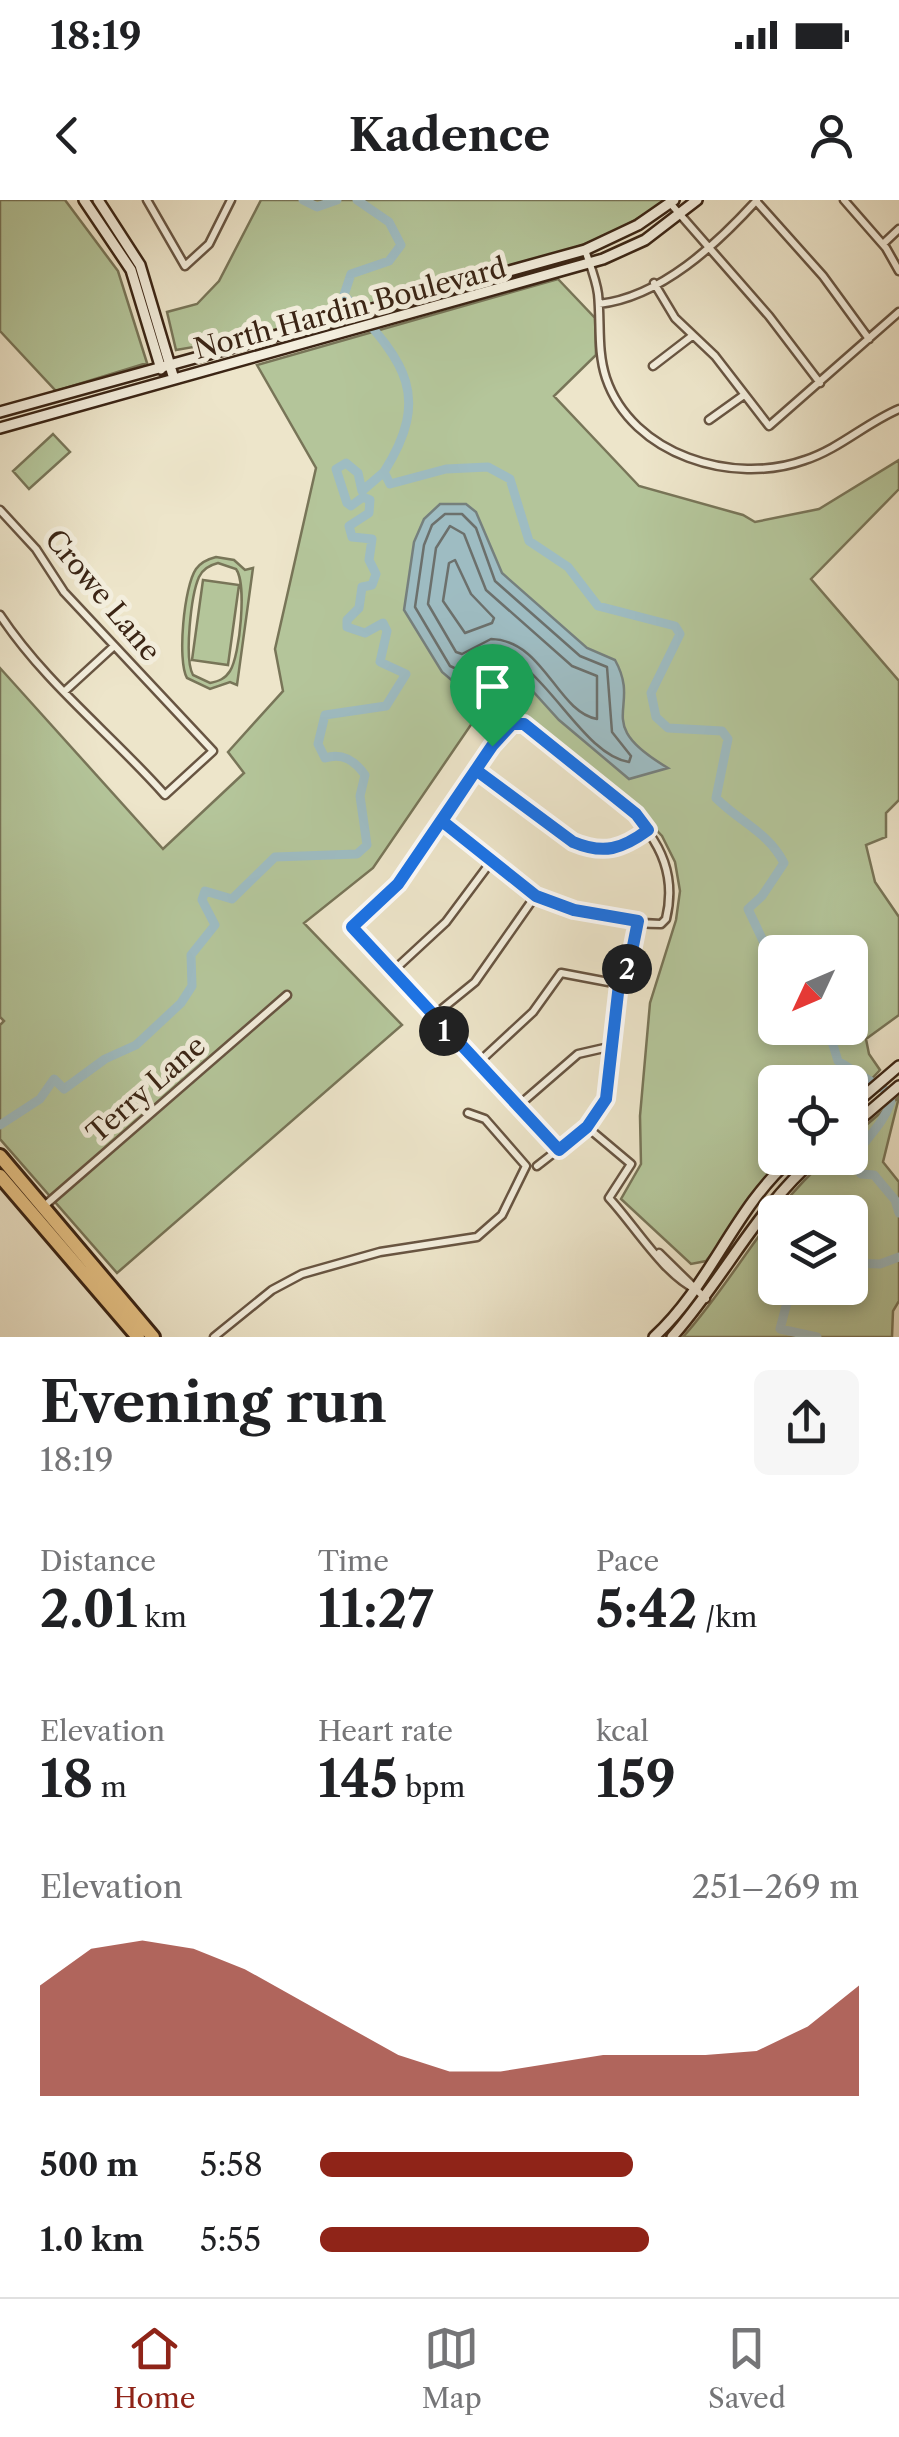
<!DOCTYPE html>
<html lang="en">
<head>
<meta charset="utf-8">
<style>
	body { margin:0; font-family:"Libre Caslon Text",serif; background:#f6f6f6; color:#202124; height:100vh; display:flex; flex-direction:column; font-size:38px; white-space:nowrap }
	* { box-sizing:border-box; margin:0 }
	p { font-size:32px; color:#757577 }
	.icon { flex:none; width:55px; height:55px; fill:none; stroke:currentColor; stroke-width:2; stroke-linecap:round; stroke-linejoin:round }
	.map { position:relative; height:1137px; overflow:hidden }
	.drawer { display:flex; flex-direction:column; background:#fff; flex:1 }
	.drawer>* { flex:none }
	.needle { width:65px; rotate:226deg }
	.buttons { position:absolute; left:758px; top:735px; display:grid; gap:20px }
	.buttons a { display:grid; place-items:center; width:110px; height:110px; border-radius:15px; background:#fff; box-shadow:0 5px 15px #0003; font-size:50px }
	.pin { position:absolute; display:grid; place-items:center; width:85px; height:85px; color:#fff; margin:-102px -42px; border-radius:50% 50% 50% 0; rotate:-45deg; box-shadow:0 0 10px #0007 }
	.pin .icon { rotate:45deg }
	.km { position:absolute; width:50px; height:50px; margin:-25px; border-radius:50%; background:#222; color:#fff; font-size:28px; line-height:50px; text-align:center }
	.round { display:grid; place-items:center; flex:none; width:105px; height:105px; border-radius:15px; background:#f6f6f6 }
	.summary { display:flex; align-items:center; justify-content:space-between; height:170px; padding:0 40px }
	h1 { font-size:55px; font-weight:800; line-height:75px }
	.stats { display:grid; grid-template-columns:repeat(3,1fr); gap:15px; height:170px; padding:10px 40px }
	.stats div { display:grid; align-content:center }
	.stats b { font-size:50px; font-weight:800 }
	.stats small { font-size:28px; font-weight:400 }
	.stats p { font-size:28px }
	.chart { height:280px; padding:20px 40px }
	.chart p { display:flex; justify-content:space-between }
	.chart svg { width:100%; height:180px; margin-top:10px; fill:#8f2418; opacity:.7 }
	ul { padding:0 40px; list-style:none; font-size:32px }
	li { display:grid; grid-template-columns:160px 120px 1fr; align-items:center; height:75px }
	li i { height:25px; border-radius:12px; background:#8f2418 }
	.status { display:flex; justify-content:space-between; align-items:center; height:70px; padding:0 50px; background:#fff; direction:ltr }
	.status svg { height:28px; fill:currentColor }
	header { display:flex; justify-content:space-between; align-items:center; height:130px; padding:0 40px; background:#fff; font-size:45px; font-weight:800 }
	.tab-bar { display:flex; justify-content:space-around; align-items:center; height:140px; border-top:2px solid #e0e0e0; background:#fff; font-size:28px; color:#757577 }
	.tab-bar a { display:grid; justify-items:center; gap:5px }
	.tab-bar .current { color:#8f2418 }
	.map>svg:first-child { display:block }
</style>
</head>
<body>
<div class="status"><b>18:19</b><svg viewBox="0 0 49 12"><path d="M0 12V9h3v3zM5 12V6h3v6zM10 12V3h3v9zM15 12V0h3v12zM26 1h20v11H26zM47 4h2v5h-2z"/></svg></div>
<header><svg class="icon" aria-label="back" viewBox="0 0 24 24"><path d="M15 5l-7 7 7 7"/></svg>Kadence<svg class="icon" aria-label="person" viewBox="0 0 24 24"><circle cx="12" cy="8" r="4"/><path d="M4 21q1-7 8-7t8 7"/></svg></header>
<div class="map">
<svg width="899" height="1137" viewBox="0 0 899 1137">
	<rect width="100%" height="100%" fill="#ede5ca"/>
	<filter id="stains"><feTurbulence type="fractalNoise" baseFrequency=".002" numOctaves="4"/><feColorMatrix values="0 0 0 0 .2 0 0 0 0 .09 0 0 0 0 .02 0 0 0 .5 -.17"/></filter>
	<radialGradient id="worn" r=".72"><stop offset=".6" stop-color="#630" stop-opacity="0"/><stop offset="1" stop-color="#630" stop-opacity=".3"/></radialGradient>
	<!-- green -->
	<path fill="#b4c59a" stroke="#787558" stroke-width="2.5" fill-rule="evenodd" d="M0 0H65L118 71 147 163 56 191 0 131Z
		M261 0H665C599 51 516 65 437 86 351 110 265 135 176 150L167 112 197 104 219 81Z
		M558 79 595 118 596 155 554 196 639 286 743 315 755 322 819 309 899 260V289L811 379 899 481V600L886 613V637L866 645 875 682 899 717V815L866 839 869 854 880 870 850 902V882H775V958H787L706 1061 691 1064 621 999 641 964 640 916 650 803 676 720 680 691 675 662 662 636 642 615 494 491 373 668 304 723 402 825 117 1073 0 939V825L4 821 0 817V468L163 649 244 573 228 552 283 491 275 449 316 268 257 165ZM775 752H850V828H775Z
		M53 234 70 252 29 289 13 271Z
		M216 357 234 360 245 370 253 368 237 485 230 482 210 489 187 478C177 461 184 386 196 369 201 362 208 359 216 357ZM218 363 236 369C247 384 240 455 230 471 225 479 219 481 210 483L193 475C184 459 191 395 199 377 203 368 210 365 218 363Z
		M203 380 239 385 228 465 192 460Z
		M899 897 883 962 899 982V1101L893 1111 892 1137H683C735 1079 768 1009 828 958H850V939ZM775 1012H850V1088H775Z"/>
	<!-- water -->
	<path fill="#9ebcc2" stroke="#76807d" stroke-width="2.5" d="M440 304H466L476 312 502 373 587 448 615 460C643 510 590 522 668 568L629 579 559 520 510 466 494 461 455 483 442 472 404 410 414 342 424 319Z"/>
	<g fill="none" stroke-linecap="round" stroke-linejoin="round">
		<!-- shore -->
		<path stroke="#6c706c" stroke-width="2.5" d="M445 314H462L476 328 495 381 580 456 607 467 612 532 631 556 629 562C581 555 543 459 493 451L461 471 450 466 415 407 424 345 432 325Z
			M450 326 464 334 486 390 572 466 597 476V519C557 512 544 440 491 439L462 454 456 452 428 404 436 348Z
			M455 360 471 394 494 418 492 423 465 433 443 401 449 363Z"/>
		<!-- river -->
		<path stroke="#9ebcc2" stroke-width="9" d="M303 0 317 7 337 0
			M357 0 389 22 401 45 389 61 351 74 344 95C400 159 435 191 384 272L390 284 446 269 488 267 510 279 529 341 568 367 598 406 675 426 680 434 651 493 656 517 668 528 722 531 728 539 716 598C741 623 768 632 784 663L762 696 748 709 766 747 769 780 775 792
			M821 828 829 832 838 861 885 890 891 902C881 929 864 938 852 962L861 974 874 975 895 1000 899 1013
			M0 925 40 899 54 879 64 889 105 859 136 845 181 803 192 786 191 755 215 725 202 700 205 691 232 699 275 657 357 654 367 645 360 596 365 575C355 561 343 552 325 558L318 544 325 515 386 506 406 474 380 462 387 431 383 423 365 433 347 427V420L359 408 362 387 372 385 376 374 369 360 372 339 352 337 349 326 369 313 370 300 363 297 351 306 347 303 336 269 346 263 358 273 362 291 384 272
			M850 1063 880 1064 899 1057
			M798 1088 789 1095 780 1129 817 1137"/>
		<!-- street casing -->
		<g stroke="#685542" stroke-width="11">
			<path id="street" d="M147 0 185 66 209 44 231 0
				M844 0 886 48 899 71
				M756 1 823 76 869 139
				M670 3 769 116 820 183
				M883 44 899 29
				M585 50C590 65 596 79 598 94 601 122 597 151 606 178 632 255 733 286 805 260 839 249 866 223 899 209
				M654 83 675 118 715 156 769 226 899 112
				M599 104C661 97 717 44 757 0
				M653 166 692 136
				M709 220 744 195
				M0 310 36 349 64 392 213 551 165 595C112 535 45 483 0 415
				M65 491 113 447
				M476 570 573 642C604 655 622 649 648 630
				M442 621C461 635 476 652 494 666 540 702 602 724 661 724L666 719C685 641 619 601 566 560 551 548 534 527 517 522L492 547 398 684 353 724 355 732 559 951
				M392 772 446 722 490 663
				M432 817 475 782 536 695
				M478 863 533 812 561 773 619 784
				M518 906 578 854 613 846
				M587 927 631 964 609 998C635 1026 664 1075 697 1090
				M537 966 587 927 606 899 619 784 630 761 638 721
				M43 1007 287 795
				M659 1053 706 1099
				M214 1137 272 1090 302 1074 380 1052 477 1037 502 1015 526 966 485 919 468 913"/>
		</g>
		<!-- secondary casing -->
		<g stroke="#3b2515" stroke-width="14">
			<path id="secondary" d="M84 0 131 70 161 169
				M98 0 140 65 174 179
				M0 212 585 50 638 25 674 0
				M0 228 603 59 645 40 697 0
				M850 908 899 866
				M850 928 899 886
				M654 1137C711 1085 734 1008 792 958
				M672 1137C723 1080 757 1008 816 958"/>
		</g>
		<!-- highway casing -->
		<g stroke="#3b2515" stroke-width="18">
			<path id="highway" d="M0 956 153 1137
				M0 976 138 1137"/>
		</g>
		<!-- street -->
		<use href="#street" stroke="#f3eedd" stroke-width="6"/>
		<!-- secondary -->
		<use href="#secondary" stroke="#f3eedd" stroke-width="9"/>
		<!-- highway -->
		<use href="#highway" stroke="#e6c285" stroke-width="12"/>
	</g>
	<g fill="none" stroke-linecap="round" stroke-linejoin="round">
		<!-- route casing -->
		<g stroke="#fff" stroke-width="20">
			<path id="route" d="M492 546 398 684 352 727 559 950 587 927 606 899 619 784 630 761 638 721 574 710 536 696 442 621 476 570 573 642C604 655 622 649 648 630L636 614 524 524H512L492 546"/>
		</g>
		<!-- route -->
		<use href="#route" stroke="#1a73e8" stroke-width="12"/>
	</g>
	<g text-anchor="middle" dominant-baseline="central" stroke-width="10" stroke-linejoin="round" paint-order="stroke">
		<!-- street labels -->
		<g font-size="28" fill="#3b2515" stroke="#f3eedd">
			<text transform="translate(350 108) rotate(-15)">North Hardin Boulevard</text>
			<text transform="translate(103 395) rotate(50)">Crowe Lane</text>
			<text transform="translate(146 889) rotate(-41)">Terry Lane</text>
		</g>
	</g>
	<rect width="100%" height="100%" filter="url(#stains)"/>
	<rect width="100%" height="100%" fill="url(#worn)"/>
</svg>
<div class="buttons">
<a><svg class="needle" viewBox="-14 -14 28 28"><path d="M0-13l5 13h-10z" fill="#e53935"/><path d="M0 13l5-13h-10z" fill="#757577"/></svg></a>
<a><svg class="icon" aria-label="locate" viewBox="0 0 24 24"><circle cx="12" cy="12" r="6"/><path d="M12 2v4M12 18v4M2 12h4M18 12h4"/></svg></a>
<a><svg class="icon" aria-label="layers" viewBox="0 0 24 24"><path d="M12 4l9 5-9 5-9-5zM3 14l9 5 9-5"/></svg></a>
</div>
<div class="pin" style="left:492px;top:546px;background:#1e9e55"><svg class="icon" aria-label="arrive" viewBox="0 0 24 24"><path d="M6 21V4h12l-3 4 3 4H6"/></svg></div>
<b class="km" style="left:444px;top:831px">1</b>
<b class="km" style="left:627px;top:769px">2</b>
</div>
<section class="drawer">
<div class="summary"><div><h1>Evening run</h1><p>18:19</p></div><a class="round"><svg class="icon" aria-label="share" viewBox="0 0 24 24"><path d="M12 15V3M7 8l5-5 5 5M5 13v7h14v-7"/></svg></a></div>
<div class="stats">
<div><p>Distance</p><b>2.01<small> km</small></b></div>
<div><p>Time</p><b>11:27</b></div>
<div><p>Pace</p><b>5:42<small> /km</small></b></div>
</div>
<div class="stats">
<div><p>Elevation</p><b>18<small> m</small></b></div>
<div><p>Heart rate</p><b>145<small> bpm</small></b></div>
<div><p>kcal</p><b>159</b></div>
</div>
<div class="chart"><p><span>Elevation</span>251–269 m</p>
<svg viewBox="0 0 160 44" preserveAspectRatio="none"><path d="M0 44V17L10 8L20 6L30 8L40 13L50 20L60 27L70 34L80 38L90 38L100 36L110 34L120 34L130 34L140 33L150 27L160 17V44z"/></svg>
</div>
<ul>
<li><b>500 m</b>5:58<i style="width:58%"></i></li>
<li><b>1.0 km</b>5:55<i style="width:61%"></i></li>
</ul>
</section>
<nav class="tab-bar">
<a class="current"><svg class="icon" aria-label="home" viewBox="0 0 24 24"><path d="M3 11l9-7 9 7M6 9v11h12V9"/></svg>Home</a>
<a><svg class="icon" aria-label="map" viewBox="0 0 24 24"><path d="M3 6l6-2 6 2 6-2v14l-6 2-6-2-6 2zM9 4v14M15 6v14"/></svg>Map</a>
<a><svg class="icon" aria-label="saved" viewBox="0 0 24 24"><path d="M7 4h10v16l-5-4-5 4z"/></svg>Saved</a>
</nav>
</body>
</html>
